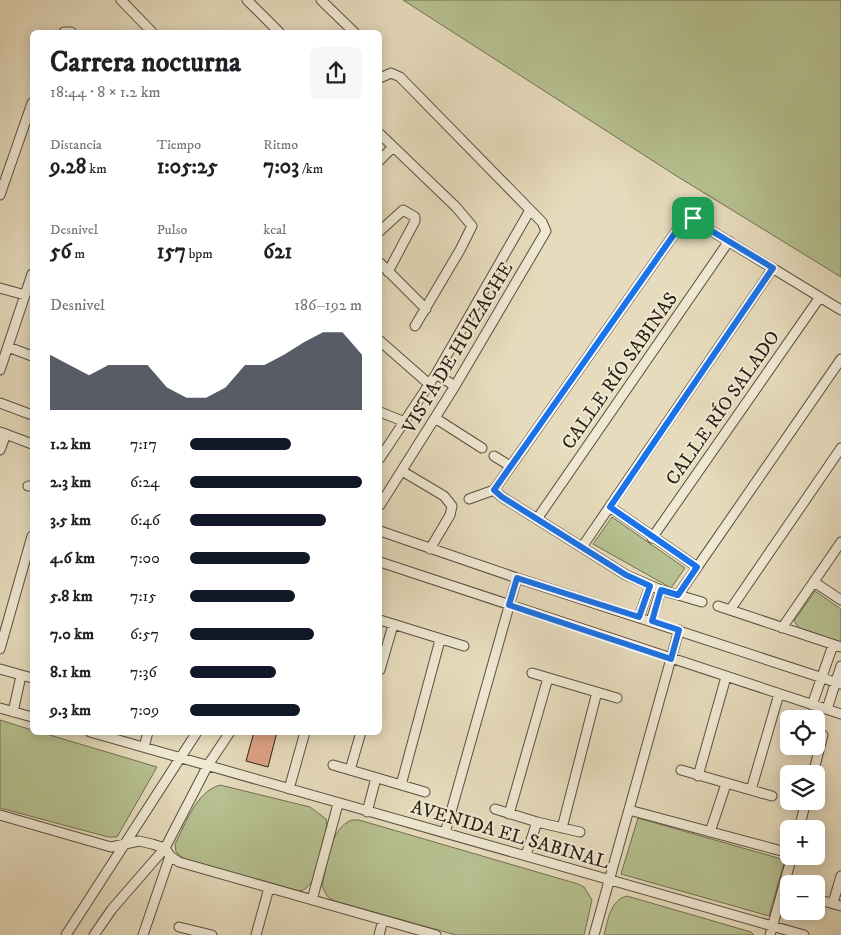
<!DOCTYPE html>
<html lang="es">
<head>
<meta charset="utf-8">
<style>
	body { margin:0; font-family:"IM FELL DW Pica",serif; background:#f6f6f6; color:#202124; height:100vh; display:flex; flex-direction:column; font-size:19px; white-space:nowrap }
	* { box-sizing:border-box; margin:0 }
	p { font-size:16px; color:#757577 }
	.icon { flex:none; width:28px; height:28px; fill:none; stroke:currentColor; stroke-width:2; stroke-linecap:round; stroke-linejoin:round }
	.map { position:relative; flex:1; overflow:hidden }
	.panel { position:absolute; left:30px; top:30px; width:352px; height:705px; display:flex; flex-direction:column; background:#fff; border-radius:8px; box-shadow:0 2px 12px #0003 }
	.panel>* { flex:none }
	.controls { position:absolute; left:780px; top:710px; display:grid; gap:10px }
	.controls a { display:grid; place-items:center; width:45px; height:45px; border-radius:8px; background:#fff; box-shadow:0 2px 12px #0003; font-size:25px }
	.pin { position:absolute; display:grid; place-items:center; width:42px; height:42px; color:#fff; margin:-21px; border-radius:10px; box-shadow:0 2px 8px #0006 }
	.round { display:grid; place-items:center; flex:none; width:52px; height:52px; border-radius:8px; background:#f6f6f6 }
	.head { display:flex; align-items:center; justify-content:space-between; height:85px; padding:0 20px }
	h1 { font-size:28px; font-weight:800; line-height:38px }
	.metrics { display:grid; grid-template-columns:repeat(3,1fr); gap:8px; height:85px; padding:5px 20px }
	.metrics div { display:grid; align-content:center }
	.metrics b { font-size:21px; font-weight:800 }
	.metrics small { font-size:14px; font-weight:400 }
	.metrics p { font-size:14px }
	.chart { height:140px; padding:10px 20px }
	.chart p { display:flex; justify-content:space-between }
	.chart svg { width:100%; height:90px; margin-top:5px; fill:#111827; opacity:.7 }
	ul { padding:0 20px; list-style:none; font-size:16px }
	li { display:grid; grid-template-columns:80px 60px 1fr; align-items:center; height:38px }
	li i { height:12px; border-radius:6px; background:#111827 }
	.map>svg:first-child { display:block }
</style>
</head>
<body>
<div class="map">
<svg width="841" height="935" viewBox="0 0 841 935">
	<rect width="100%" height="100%" fill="#e6dbbc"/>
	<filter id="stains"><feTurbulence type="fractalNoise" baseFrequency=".004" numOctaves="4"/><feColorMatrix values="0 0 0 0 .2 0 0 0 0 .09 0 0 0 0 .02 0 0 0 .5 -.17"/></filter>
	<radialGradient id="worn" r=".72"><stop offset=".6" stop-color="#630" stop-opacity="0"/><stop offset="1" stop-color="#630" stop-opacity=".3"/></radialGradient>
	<!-- green -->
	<path fill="#b6c090" stroke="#717052" d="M403 0H841V277L675 175Z
		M612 517 685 568 671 588 593 544Z
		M815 591 841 609V642L799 628 794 621Z
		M0 720 32 730V732L43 733 157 767 117 837H108L0 808Z
		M220 785 310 807 326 819C329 829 318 871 312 881 309 887 303 891 296 892L184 859 176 852 175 844C186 823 196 792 220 785Z
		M638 818 785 860 769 916 621 874Z
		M352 820H359L578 884 584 887 592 900 584 935H456L334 901 327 896 322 886C327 866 329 828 352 820Z
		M627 896 751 932 754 935H604C608 920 610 900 627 896Z"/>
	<!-- building -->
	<path fill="#dea287" stroke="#2c2015" d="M254 732H277L268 767 246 761Z"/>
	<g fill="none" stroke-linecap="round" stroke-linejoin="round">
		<!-- street casing -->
		<g stroke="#5a4f3f" stroke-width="11">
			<path id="street" d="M121 0 152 32
				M247 0 279 32
				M321 0 354 32
				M64 32H71
				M380 78 391 73 400 77 542 222 546 231 455 386 380 505
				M380 134 456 207 472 226 460 250 415 326
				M380 160 393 147
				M0 195 32 103
				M380 231 403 210 415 217V221L388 272
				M380 263 426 309
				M0 288 25 295
				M380 341 429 384
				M8 347 32 356
				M0 370 32 274
				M436 374 455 386
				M0 403 32 415
				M380 412 405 422
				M435 418 482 448
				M0 432 32 444
				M0 450 6 434
				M494 456 510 466
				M380 458 436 374 530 210
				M402 471 444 496 452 506 450 515 430 549
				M28 486H32
				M494 490 502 497 626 575 661 590 702 602
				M469 499 494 490 687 216 841 310
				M610 507 697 567
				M537 519 729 241
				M380 531 517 578 841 684
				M652 538 820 297
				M582 547 773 268
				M380 562 841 714
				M814 582 841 600
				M678 595 841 359
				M718 606 841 647
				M730 610 841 448
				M639 617 650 586
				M380 620 464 646
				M651 621 661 590
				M782 628 841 542
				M0 649 32 536
				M0 669 32 678
				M380 670 393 625
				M532 673 617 698
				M812 705 833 645
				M0 708 32 717
				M827 709 841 666
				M13 712 21 676
				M90 732 804 935
				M144 747 148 732
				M333 765 425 792
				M350 770 361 732
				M681 770 772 796
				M813 774 823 735
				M698 776 726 677
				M401 785 440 640
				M289 789 305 732
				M751 790 779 694
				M495 809 537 822 580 832
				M629 810 789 853
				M367 812 376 778
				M509 814 548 678
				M0 815 111 847 139 841 152 844 165 848 170 856 179 862 436 935
				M562 828 597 692
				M799 829 806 801
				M710 832 726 784
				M445 833 517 578
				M526 855 537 822
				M816 899 841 906
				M312 900 338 804
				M833 903 841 876
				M179 927 212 935
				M66 935 197 732
				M94 935 112 909 165 848 208 765 230 732
				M143 935 170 856
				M256 935 269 888
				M379 935 383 920
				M594 935 679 630
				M770 935 792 856"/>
		</g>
		<!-- street -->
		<use href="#street" stroke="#efe8d3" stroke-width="9"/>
	</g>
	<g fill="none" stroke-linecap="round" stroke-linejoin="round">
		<!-- route casing -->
		<g stroke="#fff" stroke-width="10">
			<path id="route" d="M687 216 773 268 610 507 697 567 678 595 661 590 652 621 679 630 671 659 509 605 517 578 639 617 650 586 626 575 502 497 494 490Z"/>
		</g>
		<!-- route -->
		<use href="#route" stroke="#1a73e8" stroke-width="6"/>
	</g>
	<g text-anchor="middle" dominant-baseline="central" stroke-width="4" stroke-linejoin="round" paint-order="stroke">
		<!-- street labels -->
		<g font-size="19" fill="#2c2015" stroke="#efe8d3">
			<text transform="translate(458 348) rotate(-59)">VISTA DE HUIZACHE</text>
			<text transform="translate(620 371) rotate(-55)">CALLE RÍO SABINAS</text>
			<text transform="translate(723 408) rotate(-55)">CALLE RÍO SALADO</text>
			<text transform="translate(510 835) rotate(16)">AVENIDA EL SABINAL</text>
		</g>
	</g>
	<rect width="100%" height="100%" filter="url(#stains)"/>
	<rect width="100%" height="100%" fill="url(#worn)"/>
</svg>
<div class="controls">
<a><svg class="icon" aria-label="locate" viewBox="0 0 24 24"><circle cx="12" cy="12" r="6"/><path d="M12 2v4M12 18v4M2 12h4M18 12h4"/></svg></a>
<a><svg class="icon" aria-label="layers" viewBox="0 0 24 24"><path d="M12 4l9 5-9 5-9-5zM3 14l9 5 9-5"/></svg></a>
<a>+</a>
<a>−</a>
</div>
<div class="pin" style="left:693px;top:218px;background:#1e9e55"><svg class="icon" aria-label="arrive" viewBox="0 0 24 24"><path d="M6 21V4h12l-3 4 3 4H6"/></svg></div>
<section class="panel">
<div class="head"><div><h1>Carrera nocturna</h1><p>18:44 · 8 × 1.2 km</p></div><a class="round"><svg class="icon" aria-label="share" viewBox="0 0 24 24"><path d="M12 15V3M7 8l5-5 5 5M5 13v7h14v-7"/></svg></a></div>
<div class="metrics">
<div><p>Distancia</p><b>9.28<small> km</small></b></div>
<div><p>Tiempo</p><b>1:05:25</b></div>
<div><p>Ritmo</p><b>7:03<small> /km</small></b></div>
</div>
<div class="metrics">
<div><p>Desnivel</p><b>56<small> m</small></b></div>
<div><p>Pulso</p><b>157<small> bpm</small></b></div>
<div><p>kcal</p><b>621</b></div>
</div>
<div class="chart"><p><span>Desnivel</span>186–192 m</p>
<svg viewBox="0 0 160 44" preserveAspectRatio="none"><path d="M0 44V17L10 22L20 27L30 22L40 22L50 22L60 33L70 38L80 38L90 33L100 22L110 22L120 17L130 11L140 6L150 6L160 17V44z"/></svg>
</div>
<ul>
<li><b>1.2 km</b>7:17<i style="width:59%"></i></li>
<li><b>2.3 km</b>6:24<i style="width:100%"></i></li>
<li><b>3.5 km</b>6:46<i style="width:79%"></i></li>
<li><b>4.6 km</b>7:00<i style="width:70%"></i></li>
<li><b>5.8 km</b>7:15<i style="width:61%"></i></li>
<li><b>7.0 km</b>6:57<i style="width:72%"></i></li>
<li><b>8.1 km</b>7:36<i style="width:50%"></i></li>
<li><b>9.3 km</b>7:09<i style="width:64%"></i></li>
</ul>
</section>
</div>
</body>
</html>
